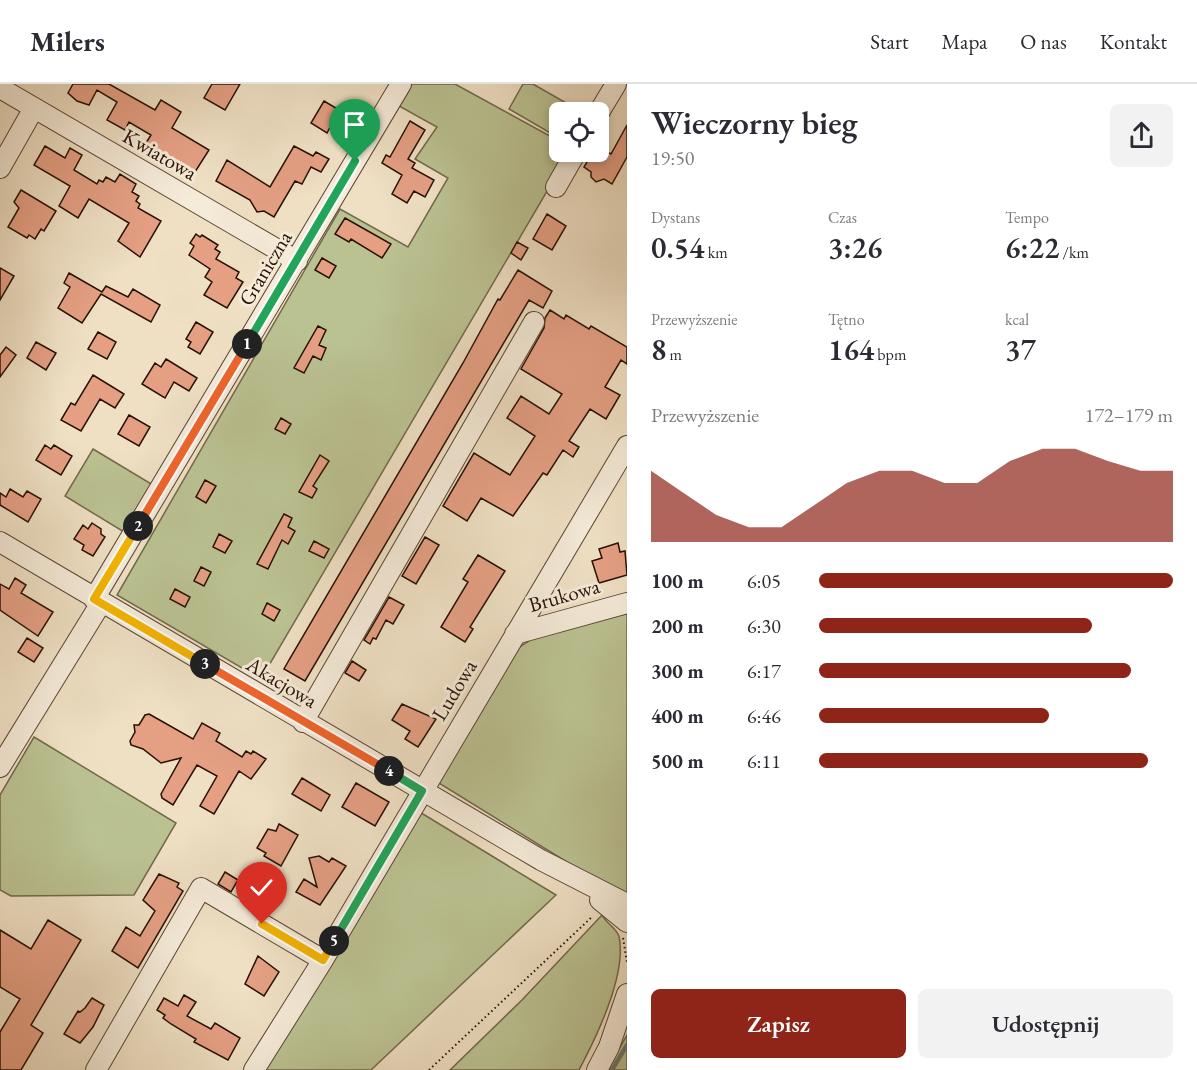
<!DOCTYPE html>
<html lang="pl">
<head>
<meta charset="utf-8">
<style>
	body { margin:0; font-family:"EB Garamond",serif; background:#f2f2f3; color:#2b2b33; height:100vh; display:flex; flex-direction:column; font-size:22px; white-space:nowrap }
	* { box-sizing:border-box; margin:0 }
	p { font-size:20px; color:#7c7c81 }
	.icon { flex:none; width:33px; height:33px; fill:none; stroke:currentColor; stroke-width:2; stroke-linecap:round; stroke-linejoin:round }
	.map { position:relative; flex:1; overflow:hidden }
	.side { display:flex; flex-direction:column; background:#fff; width:570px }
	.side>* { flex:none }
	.buttons { position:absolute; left:549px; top:18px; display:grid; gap:12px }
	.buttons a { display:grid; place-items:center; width:60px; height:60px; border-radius:9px; background:#fff; box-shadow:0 3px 9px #0003; font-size:30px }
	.pin { position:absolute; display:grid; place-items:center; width:51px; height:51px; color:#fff; margin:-62px -26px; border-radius:50% 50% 50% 0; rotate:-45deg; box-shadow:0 0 6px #0007 }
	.pin .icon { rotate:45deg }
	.km { position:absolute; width:30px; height:30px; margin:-15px; border-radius:50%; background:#222; color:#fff; font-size:16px; line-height:30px; text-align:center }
	.round { display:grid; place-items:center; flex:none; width:63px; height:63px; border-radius:9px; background:#f2f2f3 }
	.summary { display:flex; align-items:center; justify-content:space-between; height:102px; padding:0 24px }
	h1 { font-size:33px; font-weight:600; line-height:45px }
	.metrics { display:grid; grid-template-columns:repeat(3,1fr); gap:9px; height:102px; padding:6px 24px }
	.metrics div { display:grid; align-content:center }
	.metrics b { font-size:30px; font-weight:600 }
	.metrics small { font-size:16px; font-weight:400 }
	.metrics p { font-size:16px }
	.chart { height:168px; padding:12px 24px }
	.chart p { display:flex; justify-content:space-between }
	.chart svg { width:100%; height:108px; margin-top:6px; fill:#8f2418; opacity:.7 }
	.button { display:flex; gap:12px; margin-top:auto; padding:12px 24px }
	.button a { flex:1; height:69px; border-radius:9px; background:#8f2418; color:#fff; font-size:24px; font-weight:600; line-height:69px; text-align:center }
	.button a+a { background:#f2f2f3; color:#2b2b33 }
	ul { padding:0 24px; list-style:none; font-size:20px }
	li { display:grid; grid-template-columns:96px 72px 1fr; align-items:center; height:45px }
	li i { height:15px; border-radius:8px; background:#8f2418 }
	header { display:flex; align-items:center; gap:36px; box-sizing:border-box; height:84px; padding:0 30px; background:#fff; border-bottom:2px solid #e1e1e2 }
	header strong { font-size:28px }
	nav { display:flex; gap:33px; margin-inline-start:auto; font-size:21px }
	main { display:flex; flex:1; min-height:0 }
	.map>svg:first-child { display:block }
</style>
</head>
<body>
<header>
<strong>Milers</strong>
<nav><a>Start</a><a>Mapa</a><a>O nas</a><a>Kontakt</a></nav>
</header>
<main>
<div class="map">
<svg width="627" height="986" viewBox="0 0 627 986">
	<rect width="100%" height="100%" fill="#efe0c4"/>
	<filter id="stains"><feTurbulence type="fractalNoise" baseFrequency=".00333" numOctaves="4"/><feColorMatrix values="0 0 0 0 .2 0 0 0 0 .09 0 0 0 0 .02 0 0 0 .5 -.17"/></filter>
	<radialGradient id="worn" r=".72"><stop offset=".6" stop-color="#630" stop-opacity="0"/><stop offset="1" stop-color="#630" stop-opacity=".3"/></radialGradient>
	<!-- green -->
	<path fill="#bbc292" stroke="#72694b" stroke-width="1.5" d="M412 0H455L559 57 560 68H570L261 595 117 511 340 125 408 163 448 94 415 75 437 43 399 22Z
		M523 0H533L582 28H560L559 54 509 25Z
		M93 365 153 401 124 448 65 412Z
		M627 526V809L575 783 434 696 510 569 535 553Z
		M34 653 176 739 134 811 11 812 0 806V711Z
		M418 727 556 811 371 986H260Z
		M602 831C606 839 616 844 619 852 627 890 597 952 579 986H450L522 916Z
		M627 951V986H607Z"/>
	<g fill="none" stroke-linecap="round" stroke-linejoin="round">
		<!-- stream -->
		<path stroke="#6c786e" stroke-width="4.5" d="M612 986 627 961"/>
	</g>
	<!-- building -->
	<path fill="#e5a084" stroke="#281004" stroke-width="1.5" d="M73 0H109L155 26 161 16 181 28 172 44 209 66 195 88 158 67 157 69 144 62 151 51 129 38 125 46 107 36 117 18 97 6 89 21 77 17 68 9Z
		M212 0H240L225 26 204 14Z
		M324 17 339 26 342 21 354 29 346 41 335 34 327 49 311 39Z
		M410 37 425 46 408 75 415 79 412 84 434 96 425 113 414 107 407 119 392 110 402 91 382 79 386 71 390 73Z
		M627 41V73L612 100 604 95 596 98 591 93V88L584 83 593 68H598V63L611 70Z
		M45 62 65 74 70 64 82 71 74 86 97 100 99 96 103 98 106 93 115 98 120 90 136 100 132 108 139 112 136 117 140 120 138 124 161 137 140 173 118 157 129 139 89 115 78 134 59 122 70 102 34 81Z
		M294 62 313 72 316 68 329 75 321 88 311 83 302 100 295 97 274 133 264 127 257 128 250 116 216 97 227 76 270 103Z
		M21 106 56 127 44 147 41 145 35 155 29 151 27 154 8 143 19 124 14 118Z
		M547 130 566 142 552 166 533 155Z
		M345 134 391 160 382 174 351 155 349 158 335 150Z
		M196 150 200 153 202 151 218 161 215 165 220 168 216 175 239 188 236 194 243 198 227 224 204 211 212 198 205 193 210 185 189 171 194 162 190 159Z
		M517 158 528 164 521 176 511 169Z
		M322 174 336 182 329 194 315 186Z
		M0 184 14 192 0 216Z
		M518 186 552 207 543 224 529 216 305 597 284 585 289 576 463 279 498 215 500 216Z
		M69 189 102 208 106 202 128 213 133 205 160 221 151 238 101 210 82 239 58 224 70 203 64 199Z
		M550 226 564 235 566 231 589 245 591 242 627 263V280L621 276 605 303 620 311 606 335 590 325 569 357 579 363 573 373 563 366 547 391 543 389 513 432 481 414 467 437 443 422 474 369 510 391 535 352 507 334 521 312 549 330 562 310 521 285 544 244 545 234Z
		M196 238 213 248 200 270 188 263 191 258 186 255Z
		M318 242 326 246 319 261 326 264 321 276 313 272 304 289 294 284Z
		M98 248 116 258 107 275 88 265Z
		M36 258 56 269 46 286 27 274Z
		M6 263 16 271 0 293V271Z
		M166 275 197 294 189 307 174 298 165 314 142 300 155 279 161 283Z
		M93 291 124 310 115 324 100 315 81 347 61 336 71 319 75 321Z
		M129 331 150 343 139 362 118 350Z
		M281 334 291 340 285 350 275 345Z
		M45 361 51 365 54 361 72 372 61 391 36 376Z
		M320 371 329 377 313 402 317 405 312 414 299 408Z
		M205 396 216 402 206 419 196 413Z
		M10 405 23 413 27 407 41 415 28 438 0 421V409L6 413Z
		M284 430 292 434 288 443 295 447 288 460 282 456 268 485 257 480Z
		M92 439 101 445V450L105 453 93 472 82 466 84 461 74 455 83 441 88 445Z
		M219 450 232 457 225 469 213 463Z
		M425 453 439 461 416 500 402 492Z
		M314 457 329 465 324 474 309 467Z
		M618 459 620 468 625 467 627 491 599 499 592 477 602 474 599 465Z
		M478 471 505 487 470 543 473 545 465 558 441 543 468 498 463 495Z
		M201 483 211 488 204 502 194 497Z
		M15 494 26 501 21 509 53 528 38 552 0 526V500L9 505Z
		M175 505 190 513 185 523 170 515Z
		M389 513 404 521 393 540 386 536 376 555 373 554 370 560 364 556Z
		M267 519 280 526 274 537 262 530Z
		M27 554 43 564 34 578 18 568Z
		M352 577 366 586 359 597 345 589Z
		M402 620 436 635 418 663 405 655 410 647 392 636Z
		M149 630 193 655 202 639 220 649 216 657 242 673 246 667 251 670 253 667 266 675 251 695 239 687 214 730 200 722 217 692 197 681 173 721 162 714 161 710 181 674 161 679 143 665 131 661 130 657 135 648 134 641H139L145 631Z
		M302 694 330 711 321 727 292 710Z
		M356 699 389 718 375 742 342 723Z
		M279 740 298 751 281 782 264 772 266 769 257 764 268 745 276 747Z
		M319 772 329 778 332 774 346 782 320 821 296 808 304 795 317 803 309 774Z
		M225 788 238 796 231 808 218 800Z
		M159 790 179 799 177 803 183 807 138 884 112 867 126 843 140 852 155 827 143 816Z
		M48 836 81 856 31 941 43 949 21 986H0V948L20 915 0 903V846L31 865Z
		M258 872 279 888 264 912 245 900Z
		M184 911 196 918 187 932 211 945 215 939 240 954 228 976 194 958 196 955 171 940 163 934 165 931 157 926 164 914 178 922Z
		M92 914 104 921 93 943 80 959 64 950 78 927 80 928 85 924Z"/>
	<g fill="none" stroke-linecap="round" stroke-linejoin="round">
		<!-- minor casing -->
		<g stroke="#5a4434" stroke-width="22">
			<path id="minor" d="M0 4 297 177
				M598 30 616 0
				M0 84 34 24
				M556 103 576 68
				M0 458 541 776 627 820
				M94 515 401 0
				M515 550 627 519
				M303 638 534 238
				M0 683 101 519
				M600 816 627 838
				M96 986 201 804 323 876
				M254 986 323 876 627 362
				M597 986 609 963 627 910"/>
		</g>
		<!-- path -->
		<path stroke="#281004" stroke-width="2" stroke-dasharray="1.5 3" stroke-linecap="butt" d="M623 854 627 878
			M429 986 593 832"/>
		<!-- minor -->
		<use href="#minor" stroke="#f5ebd9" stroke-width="20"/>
	</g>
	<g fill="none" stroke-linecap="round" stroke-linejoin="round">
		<!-- split-1 casing -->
		<g stroke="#fff" stroke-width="12">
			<path id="split-1" d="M247 260 355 77"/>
		</g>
		<!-- split-2 casing -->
		<g stroke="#fff" stroke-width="12">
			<path id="split-2" d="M138 442 247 260"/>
		</g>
		<!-- split-3 casing -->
		<g stroke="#fff" stroke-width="12">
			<path id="split-3" d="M138 442 94 515 205 580"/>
		</g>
		<!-- split-4 casing -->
		<g stroke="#fff" stroke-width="12">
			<path id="split-4" d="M205 580 389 687"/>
		</g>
		<!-- split-5 casing -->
		<g stroke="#fff" stroke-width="12">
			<path id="split-5" d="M334 857 422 707 389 687"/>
		</g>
		<!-- split-6 casing -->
		<g stroke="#fff" stroke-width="12">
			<path id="split-6" d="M262 840 323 876 334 857"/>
		</g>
		<!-- split-1 -->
		<use href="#split-1" stroke="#22a559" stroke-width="8"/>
		<!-- split-2 -->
		<use href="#split-2" stroke="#f0652b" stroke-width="8"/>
		<!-- split-3 -->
		<use href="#split-3" stroke="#f5b400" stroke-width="8"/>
		<!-- split-4 -->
		<use href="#split-4" stroke="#f0652b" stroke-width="8"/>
		<!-- split-5 -->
		<use href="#split-5" stroke="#22a559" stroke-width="8"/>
		<!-- split-6 -->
		<use href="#split-6" stroke="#f5b400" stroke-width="8"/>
	</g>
	<g text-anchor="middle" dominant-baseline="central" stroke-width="6" stroke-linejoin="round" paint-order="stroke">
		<!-- street labels -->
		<g font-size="21" fill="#281004" stroke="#f5ebd9">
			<text transform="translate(160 70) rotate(30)">Kwiatowa</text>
			<text transform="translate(265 184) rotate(-59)">Graniczna</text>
			<text transform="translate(564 511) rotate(-16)">Brukowa</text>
			<text transform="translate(282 598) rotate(31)">Akacjowa</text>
			<text transform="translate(454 606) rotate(-59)">Ludowa</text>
		</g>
	</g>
	<rect width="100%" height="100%" filter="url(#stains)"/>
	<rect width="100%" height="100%" fill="url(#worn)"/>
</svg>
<div class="buttons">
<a><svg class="icon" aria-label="locate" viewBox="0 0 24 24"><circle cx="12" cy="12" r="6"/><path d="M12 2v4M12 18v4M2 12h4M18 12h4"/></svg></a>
</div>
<div class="pin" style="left:355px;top:77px;background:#1e9e55"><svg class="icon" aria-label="arrive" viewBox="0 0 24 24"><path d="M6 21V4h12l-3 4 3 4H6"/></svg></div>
<div class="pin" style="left:262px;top:840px;background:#d93025"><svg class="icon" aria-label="check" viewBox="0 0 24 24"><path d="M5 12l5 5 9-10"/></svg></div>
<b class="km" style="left:247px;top:260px">1</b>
<b class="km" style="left:138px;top:442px">2</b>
<b class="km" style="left:205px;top:580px">3</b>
<b class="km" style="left:389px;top:687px">4</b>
<b class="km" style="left:334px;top:857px">5</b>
</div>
<section class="side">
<div class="summary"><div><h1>Wieczorny bieg</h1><p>19:50</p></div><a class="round"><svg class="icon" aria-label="share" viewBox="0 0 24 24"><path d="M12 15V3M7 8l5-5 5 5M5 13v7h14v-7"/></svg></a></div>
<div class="metrics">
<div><p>Dystans</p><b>0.54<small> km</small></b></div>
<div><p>Czas</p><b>3:26</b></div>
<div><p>Tempo</p><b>6:22<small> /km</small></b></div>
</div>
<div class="metrics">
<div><p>Przewyższenie</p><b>8<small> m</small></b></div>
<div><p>Tętno</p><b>164<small> bpm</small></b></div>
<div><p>kcal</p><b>37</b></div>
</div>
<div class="chart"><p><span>Przewyższenie</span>172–179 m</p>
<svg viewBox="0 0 160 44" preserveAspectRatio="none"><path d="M0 44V15L10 24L20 33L30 38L40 38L50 29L60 20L70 15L80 15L90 20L100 20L110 11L120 6L130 6L140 11L150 15L160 15V44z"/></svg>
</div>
<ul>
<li><b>100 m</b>6:05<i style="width:100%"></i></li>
<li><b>200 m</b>6:30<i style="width:77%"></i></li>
<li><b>300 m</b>6:17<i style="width:88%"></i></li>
<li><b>400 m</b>6:46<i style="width:65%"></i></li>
<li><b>500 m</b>6:11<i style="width:93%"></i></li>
</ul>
<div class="button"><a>Zapisz</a><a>Udostępnij</a></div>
</section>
</main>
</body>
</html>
